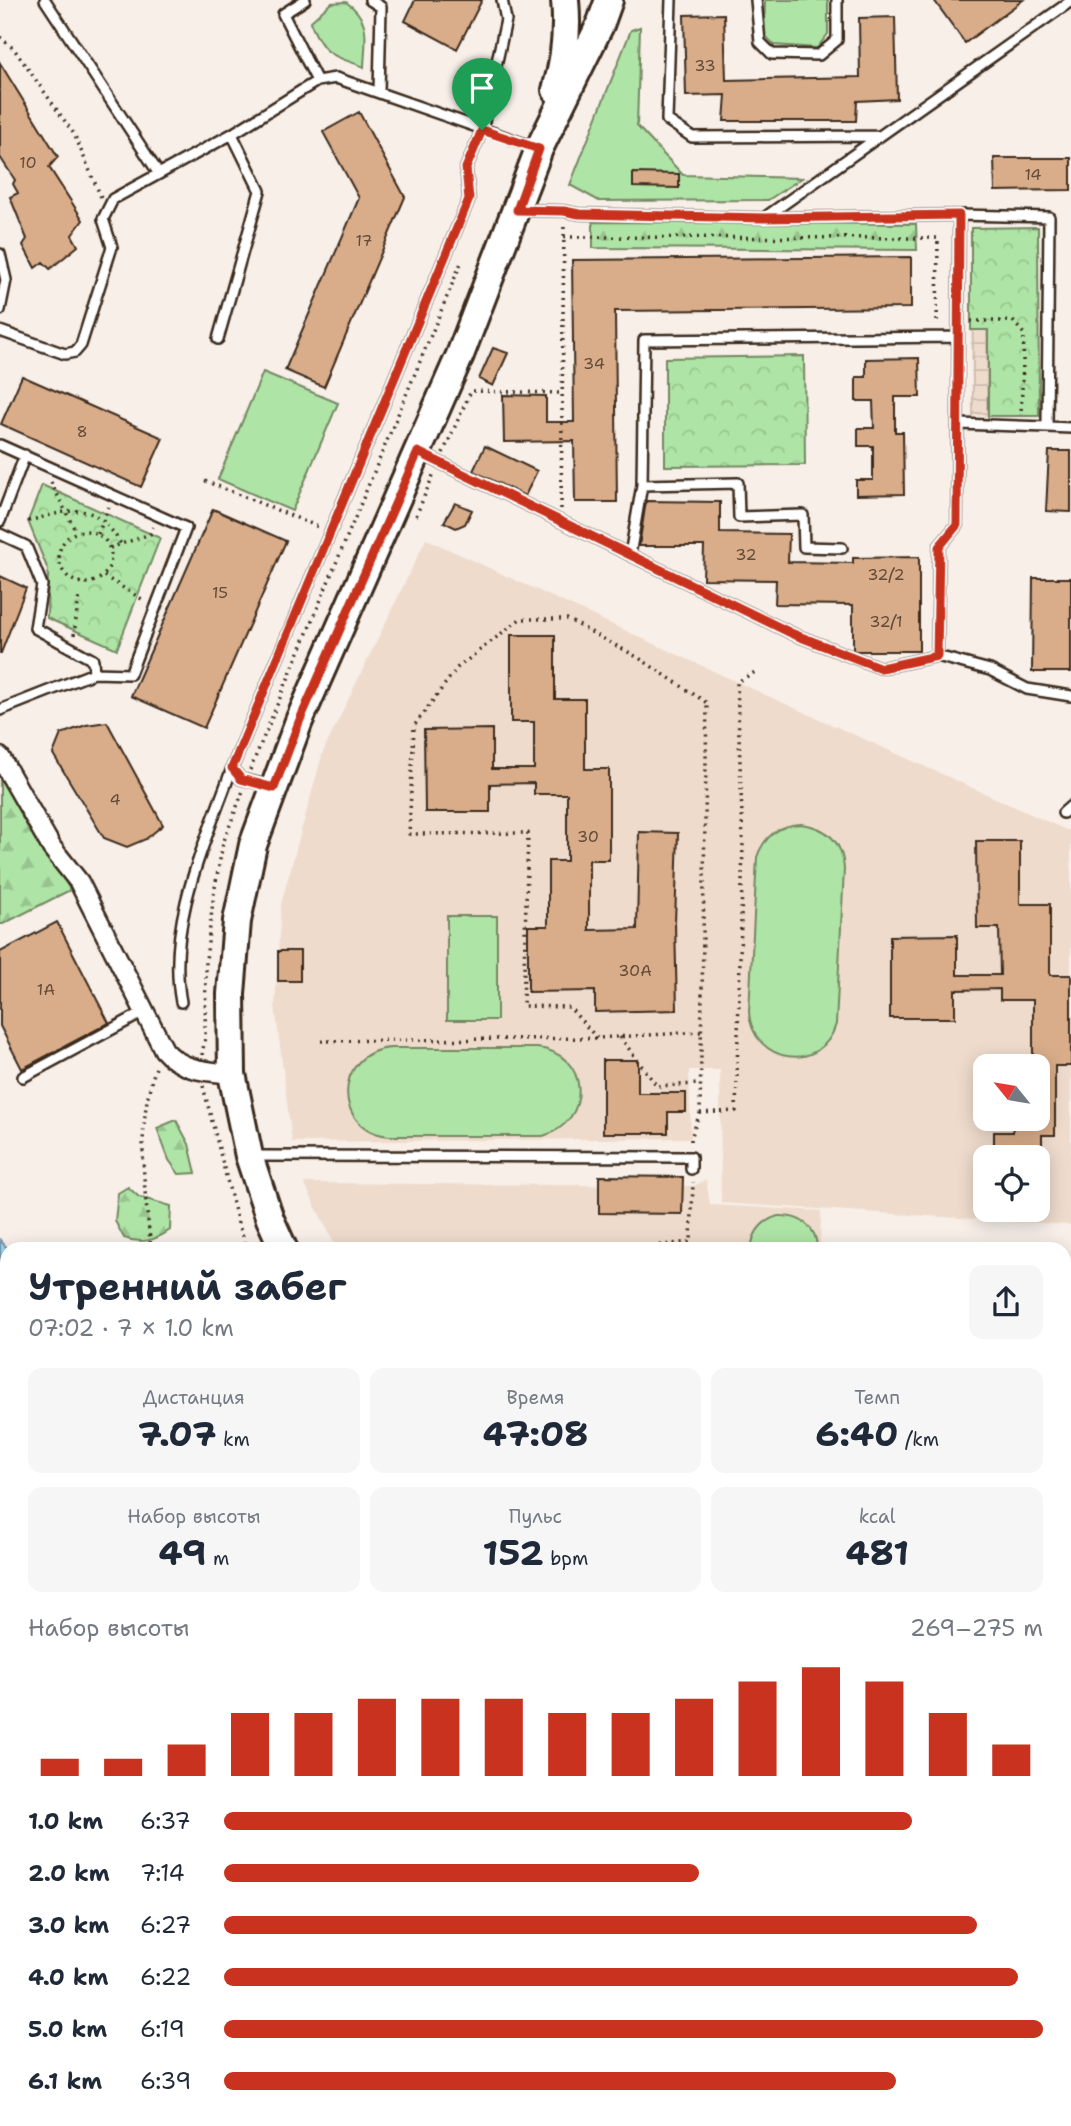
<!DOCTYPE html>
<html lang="ru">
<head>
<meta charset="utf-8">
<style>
	body { margin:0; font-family:"Shantell Sans",sans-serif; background:#f6f6f7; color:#1f2937; height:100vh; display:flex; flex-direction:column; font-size:26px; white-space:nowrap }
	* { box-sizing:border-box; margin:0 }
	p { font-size:23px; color:#747a83 }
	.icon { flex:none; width:38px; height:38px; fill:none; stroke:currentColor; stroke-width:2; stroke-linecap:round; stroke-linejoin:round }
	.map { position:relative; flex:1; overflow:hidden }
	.side { position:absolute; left:0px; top:1242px; width:1071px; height:884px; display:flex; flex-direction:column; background:#fff; border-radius:21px 21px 0 0; box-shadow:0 4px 18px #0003 }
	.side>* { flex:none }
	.needle { width:46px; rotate:300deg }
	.controls { position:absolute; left:973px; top:1054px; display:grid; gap:14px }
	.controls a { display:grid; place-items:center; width:77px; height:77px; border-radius:14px; background:#fff; box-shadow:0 4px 18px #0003; font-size:35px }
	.pin { position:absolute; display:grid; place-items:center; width:60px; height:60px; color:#fff; margin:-72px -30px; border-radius:50% 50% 50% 0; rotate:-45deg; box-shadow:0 0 7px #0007 }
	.pin .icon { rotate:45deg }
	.round { display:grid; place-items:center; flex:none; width:74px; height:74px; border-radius:14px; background:#f6f6f7 }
	.headline { display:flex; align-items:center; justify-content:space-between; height:119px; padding:0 28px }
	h1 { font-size:38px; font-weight:700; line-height:52px }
	.figures { display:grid; grid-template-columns:repeat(3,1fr); gap:10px; height:119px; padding:7px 28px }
	.figures div { display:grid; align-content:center; border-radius:14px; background:#f6f6f7; text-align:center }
	.figures b { font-size:35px; font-weight:700 }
	.figures small { font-size:19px; font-weight:400 }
	.figures p { font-size:19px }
	.chart { height:196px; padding:14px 28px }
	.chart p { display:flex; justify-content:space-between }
	.chart svg { width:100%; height:126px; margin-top:7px; stroke:#c8321e; stroke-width:6 }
	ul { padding:0 28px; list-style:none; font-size:23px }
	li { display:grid; grid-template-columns:112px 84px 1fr; align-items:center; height:52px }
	li i { height:18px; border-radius:9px; background:#c8321e }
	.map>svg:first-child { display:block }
</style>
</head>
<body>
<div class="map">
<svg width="1071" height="2126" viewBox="0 0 1071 2126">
	<defs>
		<pattern id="industrial-grid" width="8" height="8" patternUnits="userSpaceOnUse" patternTransform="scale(1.75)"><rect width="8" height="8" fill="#eedbcc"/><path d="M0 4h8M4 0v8" fill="none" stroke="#cdbcaf"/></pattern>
		<pattern id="forest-firs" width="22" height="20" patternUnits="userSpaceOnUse" patternTransform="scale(1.75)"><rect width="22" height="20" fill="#aee4a6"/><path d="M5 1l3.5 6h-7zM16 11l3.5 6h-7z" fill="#97c48e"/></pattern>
		<pattern id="park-crowns" width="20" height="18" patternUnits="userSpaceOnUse" patternTransform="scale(1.75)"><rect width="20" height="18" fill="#aee4a6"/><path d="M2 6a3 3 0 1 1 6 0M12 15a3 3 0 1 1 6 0" fill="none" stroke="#97c48e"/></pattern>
	</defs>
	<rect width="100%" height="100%" fill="#f7efe8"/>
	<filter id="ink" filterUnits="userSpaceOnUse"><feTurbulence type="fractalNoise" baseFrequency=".0143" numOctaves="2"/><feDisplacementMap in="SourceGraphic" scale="14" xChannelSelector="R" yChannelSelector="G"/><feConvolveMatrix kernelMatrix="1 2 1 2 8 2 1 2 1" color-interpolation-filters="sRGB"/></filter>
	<g filter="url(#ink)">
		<!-- built -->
		<path fill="#eedbcc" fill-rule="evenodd" d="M426 539 737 682 1066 830H1071V1225L721 1203 720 1070H689L691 1138 292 1142 275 1006 281 904 323 752ZM985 1066H1038V1118H985ZM985 1157H1038V1209H985Z
			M706 1180 710 1205 821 1211 820 1249H337L304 1183 694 1186Z"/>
		<!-- industrial -->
		<path fill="url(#industrial-grid)" d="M971 330H988V416H972Z"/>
		<!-- grass -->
		<path fill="#aee4a6" stroke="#748762" stroke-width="2" d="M765 0H828V34L817 48 774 45 764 34Z
			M346 2C372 20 365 39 364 67 330 54 324 56 310 22L331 3Z
			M640 27 637 126 683 175 802 178 768 200 599 201 570 185 631 30Z
			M263 372 338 403 292 511 218 479Z
			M801 824C827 827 843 842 844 869L836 1024C822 1074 752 1064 749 1012L757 857C764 837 779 825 801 824Z
			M447 916H497V1020H447Z
			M390 1048H537C590 1053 593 1122 543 1136H389C332 1131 334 1052 390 1048Z
			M778 1216C800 1215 817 1226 817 1249H751C753 1232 761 1221 778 1216Z"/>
		<!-- forest -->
		<path fill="url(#forest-firs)" stroke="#748762" stroke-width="2" d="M593 222 916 224 917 250 593 248Z
			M0 778 33 822 70 890 3 924H0Z
			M176 1120 189 1144 196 1173 179 1174 169 1160 157 1128Z
			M128 1187 139 1197 171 1206 170 1230C155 1241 141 1244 124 1238L115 1221 118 1193Z"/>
		<!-- park -->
		<path fill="url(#park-crowns)" stroke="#748762" stroke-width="2" d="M1038 227 1039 416H988V330H971V228Z
			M804 356 805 465 665 466V358Z
			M42 485 160 538 117 649 47 618 48 570 28 521Z"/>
		<!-- water -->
		<path fill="#9cd6fc" stroke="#7591a3" stroke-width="2" d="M0 1240 8 1249 7 2119H496L499 2126H0Z"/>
		<!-- building -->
		<path fill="#d9ad8a" stroke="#3b2a1e" stroke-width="2" d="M415 0H482L457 49 405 21Z
			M934 0H1023L965 43Z
			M724 14 726 80 860 77 859 18 895 17 897 99 857 101 856 121H724L726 95 686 96 684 15Z
			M0 63 58 157 49 167 83 220 72 235 78 246 50 269 43 262 35 268 23 245 27 239 10 197 18 193 13 184 15 180 0 157Z
			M359 112 405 197 324 387 285 370 359 198 323 132Z
			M994 158H1071V190L995 191Z
			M633 173 679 174V188L633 187Z
			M911 257V308L615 311 617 502H575L574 441 504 442 503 395 546 396V422H574L572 260Z
			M493 348 508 353 493 386 479 379Z
			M919 358 920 397H895V432H903L904 494 856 495V480H873V446H858V428H874L873 401H856V377H866V359Z
			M22 376 163 438 141 487 1 424Z
			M485 446 537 471 525 496 473 471Z
			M1049 451H1071V512L1046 511Z
			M646 501 720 502V533L789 534 788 562 853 563V558L919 557V651H855L853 650V605L775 604 776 580 703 579 704 546H639Z
			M455 503 472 510 465 524 456 528 444 522Z
			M213 509 286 541 204 728 131 696Z
			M0 576 26 588 1 653H0Z
			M1033 578H1071V672H1032Z
			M511 635H555V699H585V769H609V860H589V930L637 929 639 832 678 833 675 923 677 1010 595 1012V991L528 992V926H548V861H567V794H534V783L490 784V812H425L424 730 492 729V769H534V722H511Z
			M107 722 163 825 146 839 127 847 104 838 53 754 61 734 86 725Z
			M976 841H1020V904H1050V975H1071V1066H1055V1135H1042V1157H994V1132H1013V1118H1038V1066H1033V1000H1000V989L955 990V1018H890V936L957 935V975H1000L999 928H977Z
			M57 922 109 1023 22 1069 0 1026V952Z
			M278 951H300V981H278Z
			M603 1060H638V1093H686V1112H668V1133H603Z
			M599 1176 683 1177 682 1214 599 1213Z"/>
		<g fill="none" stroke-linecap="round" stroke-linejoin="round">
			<!-- lane casing -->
			<g stroke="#3b2a1e" stroke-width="14">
				<path id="lane" d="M45 0 159 174
					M305 0 283 14 317 81
					M370 0 381 7 379 92
					M671 0 667 120 692 137 880 136
					M756 0 760 42 772 54 819 55 837 40V0
					M959 215 1049 217 1047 427 1071 428
					M764 218 1071 1
					M0 254 6 280 0 310
					M0 331 65 354 75 352 81 345 112 247 103 219 113 199 232 134 317 81 336 78 345 81 537 148
					M218 339 260 191 232 134
					M958 424 1047 427
					M0 445 186 528 130 674 94 673 0 710
					M420 453 793 634 881 668 937 656 939 547 957 525 959 215 763 218 579 214 564 211 521 210
					M642 485 738 483 739 517 803 515 804 547 842 548
					M0 521 25 455
					M0 534 26 546 42 585 35 628 93 660 94 673
					M630 555 642 485 644 340 958 337
					M937 656 990 670 1027 689 1071 696
					M270 786 241 779 232 768 469 199 466 168 482 130 506 20 502 0
					M1063 813 1071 806
					M181 1002C166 923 206 841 232 768
					M23 1077 144 1012
					M254 1156 691 1157V1169
					M1018 1250H1037
					M1064 1271 1071 1276
					M1064 1364H1071
					M1064 1431H1071
					M1064 1716H1071
					M1064 1828 1071 1823
					M1064 1839 1071 1840"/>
			</g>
			<!-- street casing -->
			<g stroke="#3b2a1e" stroke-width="23">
				<path id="street" d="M0 757 52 848 79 882 164 1050C182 1071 205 1071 232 1074"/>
			</g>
			<!-- secondary casing -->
			<g stroke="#3b2a1e" stroke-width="32">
				<path id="secondary" d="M556 90C565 60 568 32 565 0
					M284 1250 270 1219 249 1156 232 1074 231 994 237 921 253 845 299 721 460 355 539 149 600 25 609 0
					M723 2119 726 2126"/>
			</g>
			<!-- path -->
			<path stroke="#3b2a1e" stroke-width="3.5" stroke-dasharray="2 5" stroke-linecap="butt" d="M0 37 14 49 74 134 101 197
				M564 237 938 238 937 326
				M971 321H1013L1024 334 1021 415
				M443 453 471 391 562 393
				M205 481 319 527
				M51 482 76 532
				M561 509 564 223
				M416 516 434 473
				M28 521C72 510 93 498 121 544
				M59 557a26 26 0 1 1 52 0a26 26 0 1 1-52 0Z
				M98 534 109 507
				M110 548 150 534 153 527
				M104 576 145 601
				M74 635 79 597
				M250 770 461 263
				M620 1037 657 1086 699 1084
				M597 1038 569 1007 523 1006 528 833 409 834 414 726 457 668 520 619H567L639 658 707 703 700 1113 691 1138V1144
				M321 1041 597 1038 701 1032
				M202 1055 205 1038 206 960 214 893 223 843 243 791
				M203 1086 238 1223 248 1250
				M700 1113 736 1111 743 844 737 682 755 672
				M151 1250C145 1189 134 1124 157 1065
				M611 1250 691 1242 693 1182
				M594 2119 599 2126
				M694 2119 698 2126"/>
			<!-- lane -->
			<use href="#lane" stroke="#fff" stroke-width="9"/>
			<!-- street -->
			<use href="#street" stroke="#fff" stroke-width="18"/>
			<!-- secondary -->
			<use href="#secondary" stroke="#fff" stroke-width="26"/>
		</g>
	</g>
	<g fill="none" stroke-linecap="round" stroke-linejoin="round" filter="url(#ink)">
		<!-- route casing -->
		<g stroke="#fff" stroke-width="14">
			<path id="route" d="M482 130 539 149 517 210 564 211 579 214 764 218 959 215 957 525 939 547 937 656 881 668 793 634 418 452 299 722 274 788 241 779 232 768 469 199 466 168Z"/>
		</g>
		<!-- route -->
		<use href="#route" stroke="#c8321e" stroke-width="9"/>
	</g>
	<g text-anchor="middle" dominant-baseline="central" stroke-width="7" stroke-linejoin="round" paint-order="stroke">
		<!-- number labels -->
		<g font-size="16" fill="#624b39">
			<text x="705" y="65">33</text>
			<text x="28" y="162">10</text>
			<text x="1033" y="174">14</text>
			<text x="364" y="240">17</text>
			<text x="594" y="363">34</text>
			<text x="82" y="431">8</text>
			<text x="746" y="554">32</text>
			<text x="886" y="574">32/2</text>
			<text x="220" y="592">15</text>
			<text x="886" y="621">32/1</text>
			<text x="115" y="799">4</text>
			<text x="588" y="836">30</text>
			<text x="635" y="970">30А</text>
			<text x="46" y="989">1А</text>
		</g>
	</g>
</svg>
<div class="controls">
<a><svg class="needle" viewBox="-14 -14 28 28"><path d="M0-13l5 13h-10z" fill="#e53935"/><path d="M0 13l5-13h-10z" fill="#747a83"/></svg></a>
<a><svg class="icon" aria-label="locate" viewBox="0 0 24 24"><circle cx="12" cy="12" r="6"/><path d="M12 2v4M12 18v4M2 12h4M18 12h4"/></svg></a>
</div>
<div class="pin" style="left:482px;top:130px;background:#1e9e55"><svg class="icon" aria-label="arrive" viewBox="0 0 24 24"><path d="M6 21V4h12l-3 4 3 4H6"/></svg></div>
<section class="side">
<div class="headline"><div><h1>Утренний забег</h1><p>07:02 · 7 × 1.0 km</p></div><a class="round"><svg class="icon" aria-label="share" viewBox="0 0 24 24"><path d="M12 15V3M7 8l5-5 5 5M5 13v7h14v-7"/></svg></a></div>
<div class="figures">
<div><p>Дистанция</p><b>7.07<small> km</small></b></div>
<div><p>Время</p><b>47:08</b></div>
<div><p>Темп</p><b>6:40<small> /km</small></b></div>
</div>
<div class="figures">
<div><p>Набор высоты</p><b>49<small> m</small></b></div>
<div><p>Пульс</p><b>152<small> bpm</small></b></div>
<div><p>kcal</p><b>481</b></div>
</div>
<div class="chart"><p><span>Набор высоты</span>269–275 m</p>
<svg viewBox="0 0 160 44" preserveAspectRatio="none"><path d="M5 44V38M15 44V38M25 44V33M35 44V22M45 44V22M55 44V17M65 44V17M75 44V17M85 44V22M95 44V22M105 44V17M115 44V11M125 44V6M135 44V11M145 44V22M155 44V33"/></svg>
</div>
<ul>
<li><b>1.0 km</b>6:37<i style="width:84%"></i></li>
<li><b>2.0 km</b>7:14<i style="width:58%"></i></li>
<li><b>3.0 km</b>6:27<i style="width:92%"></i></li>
<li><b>4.0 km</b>6:22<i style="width:97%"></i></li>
<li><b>5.0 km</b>6:19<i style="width:100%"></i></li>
<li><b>6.1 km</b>6:39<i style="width:82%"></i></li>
</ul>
</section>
</div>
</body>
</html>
